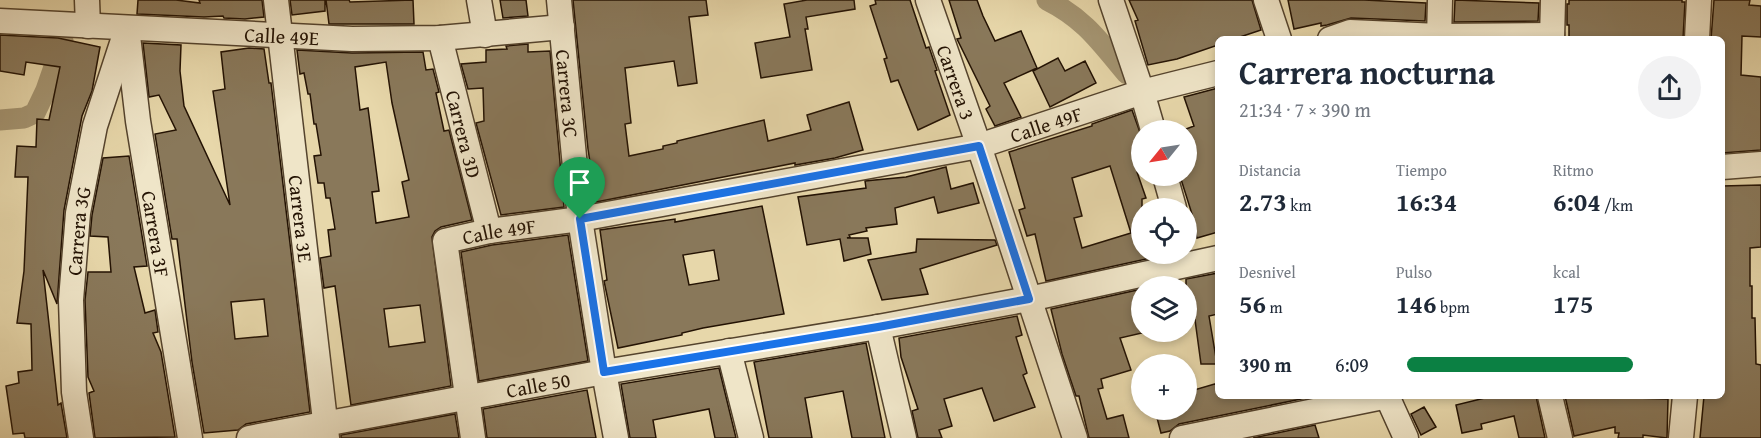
<!DOCTYPE html>
<html lang="es">
<head>
<meta charset="utf-8">
<style>
	body { margin:0; font-family:"Gentium Book Plus",serif; background:#f2f2f3; color:#1f2937; height:100vh; display:flex; flex-direction:column; font-size:22px; white-space:nowrap }
	* { box-sizing:border-box; margin:0 }
	p { font-size:20px; color:#747a83 }
	.icon { flex:none; width:33px; height:33px; fill:none; stroke:currentColor; stroke-width:2; stroke-linecap:round; stroke-linejoin:round }
	.map { position:relative; flex:1; overflow:hidden }
	.side { position:absolute; left:1215px; top:36px; width:510px; height:363px; display:flex; flex-direction:column; background:#fff; border-radius:9px; box-shadow:0 3px 9px #0003 }
	.side>* { flex:none }
	.needle { width:39px; rotate:240deg }
	.buttons { position:absolute; left:1131px; top:120px; display:grid; gap:12px }
	.buttons a { display:grid; place-items:center; width:66px; height:66px; border-radius:50%; background:#fff; box-shadow:0 3px 9px #0003; font-size:30px }
	.pin { position:absolute; display:grid; place-items:center; width:51px; height:51px; color:#fff; margin:-62px -26px; border-radius:50% 50% 50% 0; rotate:-45deg; box-shadow:0 0 6px #0007 }
	.pin .icon { rotate:45deg }
	.round { display:grid; place-items:center; flex:none; width:63px; height:63px; border-radius:32px; background:#f2f2f3 }
	.headline { display:flex; align-items:center; justify-content:space-between; height:102px; padding:0 24px }
	h1 { font-size:33px; font-weight:800; line-height:45px }
	.figures { display:grid; grid-template-columns:repeat(3,1fr); gap:9px; height:102px; padding:6px 24px }
	.figures div { display:grid; align-content:center }
	.figures b { font-size:26px; font-weight:800 }
	.figures small { font-size:16px; font-weight:400 }
	.figures p { font-size:16px }
	ul { padding:0 24px; list-style:none; font-size:20px }
	li { display:grid; grid-template-columns:96px 72px 1fr; align-items:center; height:45px }
	li i { height:15px; border-radius:8px; background:#0b8043 }
	.map>svg:first-child { display:block }
</style>
</head>
<body>
<div class="map">
<svg width="1761" height="438" viewBox="0 0 1761 438">
	<rect width="100%" height="100%" fill="#e7d7aa"/>
	<filter id="stains"><feTurbulence type="fractalNoise" baseFrequency=".00333" numOctaves="4"/><feColorMatrix values="0 0 0 0 .2 0 0 0 0 .09 0 0 0 0 .02 0 0 0 .5 -.17"/></filter>
	<radialGradient id="worn" r=".72"><stop offset=".6" stop-color="#630" stop-opacity="0"/><stop offset="1" stop-color="#630" stop-opacity=".3"/></radialGradient>
	<g fill="none" stroke-linecap="round" stroke-linejoin="round">
		<!-- canal -->
		<path stroke="#a49471" stroke-width="21" d="M1047 0C1085 19 1100 42 1127 74
			M0 120 24 118 35 113 46 90 63 41"/>
	</g>
	<!-- building -->
	<path fill="#89785a" stroke="#231203" stroke-width="1.5" fill-rule="evenodd" d="M138 0H176L200 3 199 0H262L264 17 245 19 224 18 223 16 204 17 137 14Z
		M290 0H325V11L292 15Z
		M326 0H349L350 2 413 0 414 24H329Z
		M500 0H526L528 16 503 18Z
		M573 0H706L708 15 689 17 697 83 678 86 674 61 625 68 631 123 625 124 629 156 663 149V146L677 143V141L764 120 768 141 811 130 807 115 849 102 863 150 835 158 795 165V163L596 202 588 149Z
		M807 0H854L855 9 806 17 808 29H805L812 70 761 78 755 43 790 37 784 4Z
		M875 0H910L926 48 929 47 937 70 935 71 950 115 918 130 898 80 891 82 884 59 887 58 870 6 876 4Z
		M949 0H977L983 16 995 41 1021 31 1037 68 1004 83 1021 117 995 126 986 109 990 106 957 39 961 38Z
		M1129 0H1252L1261 30 1234 39H1218V45L1177 59 1148 65 1135 21 1138 20Z
		M1288 0H1364L1426 3 1425 21 1351 18 1327 25 1321 26V23L1294 29Z
		M1455 0 1539 3 1538 21 1454 22Z
		M1569 0H1682V2H1685L1683 39H1569V25H1567V4H1569Z
		M1714 0H1750L1749 5 1761 6V37L1742 36 1741 75 1761 77V150L1722 153V39H1711Z
		M0 35 58 38 100 47 92 91 82 116 64 210 57 304 43 270 58 405 61 403 67 438H25L24 433 13 434 6 386 19 383 18 372 32 370 31 324 17 323 24 271 28 177H15L17 146 36 147 37 119 49 120 60 67 26 62 24 75 0 71Z
		M143 43 181 45 180 71 184 106 230 205 213 91 225 89 221 52 249 48 264 49 269 83H271L310 412 246 424 238 430 204 433 192 362 177 239H172L155 134 176 130 159 95 149 97ZM264 299 268 336 235 339 231 302Z
		M528 44V52L550 51 564 207 501 215 476 123 484 121 483 88 468 89 461 64 486 62V50L507 49 506 46Z
		M297 50 352 53 423 52 426 70 433 69 439 92 436 93 444 131 449 130 472 220 441 227 435 231 432 237 451 386 351 405 335 286 324 288 320 258 331 256 328 230 335 229 330 198H326L324 183H318L314 156 321 155 316 124H314L310 94H308L304 73 300 74ZM386 62 392 103 409 180 402 182 409 217 376 223 372 192 379 191 368 108 360 110 355 67ZM420 305 425 342 389 347 384 309Z
		M1058 58 1065 71 1085 61 1096 83 1050 107 1033 71Z
		M1218 88V232L1197 238 1190 215 1192 214 1180 176H1186V129L1194 126 1184 97Z
		M1132 110 1142 138V171L1137 172 1146 198 1142 199V254H1160V256L1046 281 1035 234 1027 236 1019 210 1025 208 1009 152 1092 126V124ZM1110 166 1131 233 1082 248 1074 218 1082 216 1072 178Z
		M129 156 147 266 134 267 145 313 155 310 158 332 153 333 161 352 175 437 95 438 89 393 94 391 88 377 85 300 88 272H111L108 237 90 236 92 215 103 158Z
		M946 167 951 189 973 183 979 203 938 213 934 197 895 208 897 224 866 228 867 231 849 235 850 237 847 238H868L871 254 844 261 840 239 807 245 798 197 866 188 865 181 906 177Z
		M1761 185V247L1750 248V286H1752V318H1755L1756 364 1761 365V438H1700L1704 396H1722V186Z
		M762 206 784 314 703 328 682 333V335L618 348 604 281 607 280 600 230 675 219V222ZM714 250 719 280 689 285 683 255Z
		M568 235 588 361 479 381 461 252 492 245Z
		M917 239 995 240 997 245 920 269 928 294 882 300 868 260 916 252Z
		M1218 273V314L1209 316 1217 364H1201L1195 320 1186 322V279Z
		M1142 289V333L1120 338 1131 370 1101 379 1103 388 1098 389 1107 419 1123 415 1129 438H1089L1079 396H1076L1062 354 1051 309Z
		M1017 316 1022 335 1016 337 1027 373 1023 375 1035 407 994 421 982 388 944 399 952 426 939 430 942 438H918L912 411 918 409 901 357 899 338Z
		M866 343 885 438H852L843 391 805 398 812 438H769L754 362Z
		M719 368 736 438H715L709 409 653 420 656 438H630L621 384Z
		M1218 383V396H1305L1306 398 1179 424 1170 431 1161 433 1155 410H1186V396L1194 393V390Z
		M587 390 596 438H487L483 409Z
		M1493 396H1536L1545 438H1519L1514 416 1481 424 1482 429 1462 433 1456 405Z
		M1565 396 1668 399 1667 438 1643 435V438H1618L1619 433H1615V427L1574 436Z
		M1424 407 1436 427 1421 435 1411 414Z
		M455 414 459 438H341V435Z
		M1315 425 1319 438H1253Z"/>
	<g fill="none" stroke-linecap="round" stroke-linejoin="round">
		<!-- street casing -->
		<g stroke="#54432d" stroke-width="27">
			<g id="street">
				<path d="M87 0 88 26"/>
				<path id="s1" d="M276 0 327 438"/>
				<path d="M479 0 485 35"/>
				<path id="s2" d="M559 0 580 219 604 372 616 438"/>
				<path id="s3" d="M928 0 979 146 1075 438"/>
				<path d="M1111 0 1142 92 1153 130"/>
				<path d="M1266 0 1279 39"/>
				<path id="s4" d="M0 21 352 39 440 38 562 27"/>
				<path id="s5" d="M128 36 138 121 190 438"/>
				<path id="s6" d="M440 38 489 231"/>
				<path d="M1330 39 1350 32 1439 36 1552 35"/>
				<path d="M1439 39 1440 0"/>
				<path d="M1552 39 1553 0"/>
				<path d="M1697 39 1699 0"/>
				<path d="M1722 167 1761 164"/>
				<path d="M1165 176 1174 208"/>
				<path d="M878 327 904 438"/>
				<path d="M729 351 751 438"/>
				<path d="M1387 396 1406 438"/>
				<path d="M1550 396 1560 438"/>
				<path id="s7" d="M81 438 74 392 71 300 78 213 95 126 127 28"/>
				<path id="s8" d="M249 438 604 372 878 327 1029 299 1218 258"/>
				<path id="s9" d="M473 438 445 241 489 231 580 219 979 146 1142 92 1218 73"/>
				<path d="M1182 438 1388 396"/>
				<path d="M1681 438 1685 396"/>
			</g>
		</g>
		<!-- street -->
		<use href="#street" stroke="#efe5c8" stroke-width="24"/>
	</g>
	<g fill="none" stroke-linecap="round" stroke-linejoin="round">
		<!-- route casing -->
		<g stroke="#fff" stroke-width="12">
			<path id="route" d="M979 146 1029 299 878 327 604 372 580 219Z"/>
		</g>
		<!-- route -->
		<use href="#route" stroke="#1a73e8" stroke-width="8"/>
	</g>
	<g text-anchor="middle" dominant-baseline="central" stroke-width="5" stroke-linejoin="round" paint-order="stroke">
		<!-- street labels -->
		<g font-size="20" fill="#231203" stroke="#efe5c8">
			<text stroke="none"><textPath href="#s4" startOffset="282">Calle 49E</textPath></text>
			<text stroke="none"><textPath href="#s3" startOffset="87">Carrera 3</textPath></text>
			<text stroke="none"><textPath href="#s2" startOffset="94">Carrera 3C</textPath></text>
			<text stroke="none"><textPath href="#s9" startOffset="812">Calle 49F</textPath></text>
			<text stroke="none"><textPath href="#s6" startOffset="99">Carrera 3D</textPath></text>
			<text stroke="none"><textPath href="#s1" startOffset="220">Carrera 3E</textPath></text>
			<text stroke="none"><textPath href="#s7" startOffset="208">Carrera 3G</textPath></text>
			<text stroke="none"><textPath href="#s9" startOffset="254">Calle 49F</textPath></text>
			<text stroke="none"><textPath href="#s5" startOffset="200">Carrera 3F</textPath></text>
			<text stroke="none"><textPath href="#s8" startOffset="294">Calle 50</textPath></text>
		</g>
	</g>
	<rect width="100%" height="100%" filter="url(#stains)"/>
	<rect width="100%" height="100%" fill="url(#worn)"/>
</svg>
<div class="buttons">
<a><svg class="needle" viewBox="-14 -14 28 28"><path d="M0-13l5 13h-10z" fill="#e53935"/><path d="M0 13l5-13h-10z" fill="#747a83"/></svg></a>
<a><svg class="icon" aria-label="locate" viewBox="0 0 24 24"><circle cx="12" cy="12" r="6"/><path d="M12 2v4M12 18v4M2 12h4M18 12h4"/></svg></a>
<a><svg class="icon" aria-label="layers" viewBox="0 0 24 24"><path d="M12 4l9 5-9 5-9-5zM3 14l9 5 9-5"/></svg></a>
<a>+</a>
</div>
<div class="pin" style="left:580px;top:219px;background:#1e9e55"><svg class="icon" aria-label="arrive" viewBox="0 0 24 24"><path d="M6 21V4h12l-3 4 3 4H6"/></svg></div>
<section class="side">
<div class="headline"><div><h1>Carrera nocturna</h1><p>21:34 · 7 × 390 m</p></div><a class="round"><svg class="icon" aria-label="share" viewBox="0 0 24 24"><path d="M12 15V3M7 8l5-5 5 5M5 13v7h14v-7"/></svg></a></div>
<div class="figures">
<div><p>Distancia</p><b>2.73<small> km</small></b></div>
<div><p>Tiempo</p><b>16:34</b></div>
<div><p>Ritmo</p><b>6:04<small> /km</small></b></div>
</div>
<div class="figures">
<div><p>Desnivel</p><b>56<small> m</small></b></div>
<div><p>Pulso</p><b>146<small> bpm</small></b></div>
<div><p>kcal</p><b>175</b></div>
</div>
<ul>
<li><b>390 m</b>6:09<i style="width:77%"></i></li>
</ul>
</section>
</div>
</body>
</html>
